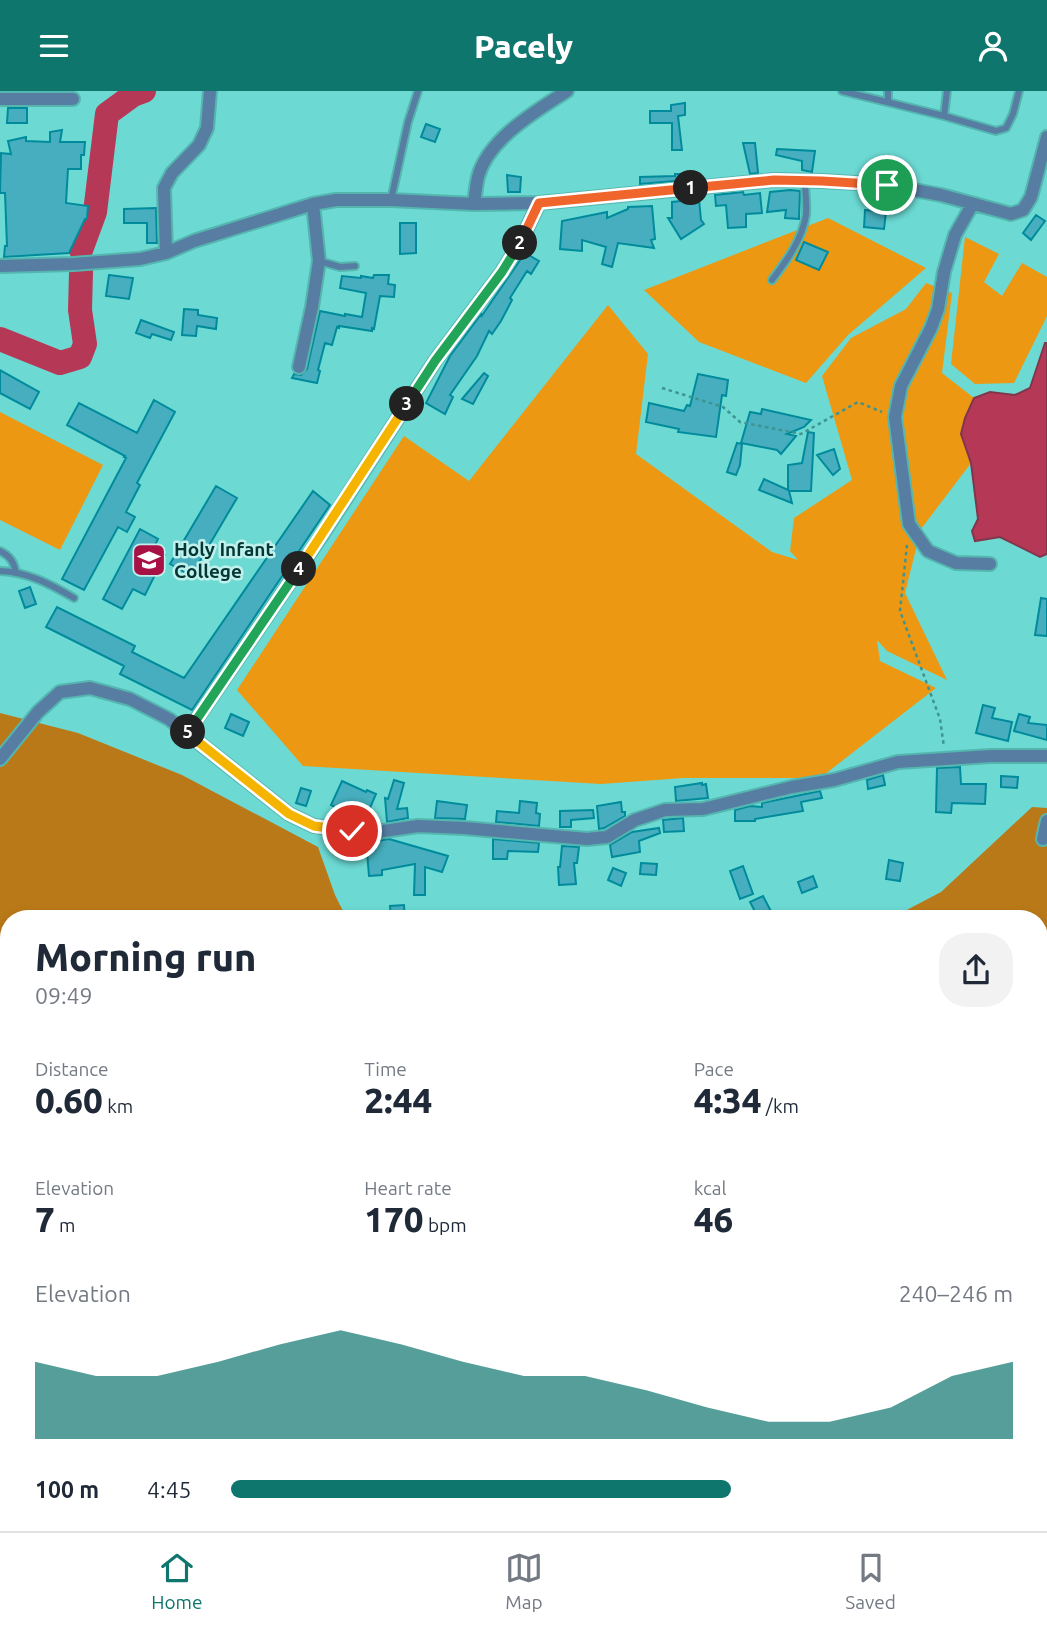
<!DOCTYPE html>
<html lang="en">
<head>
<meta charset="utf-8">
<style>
	body { margin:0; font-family:Ubuntu,sans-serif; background:#f2f2f3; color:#1f2937; height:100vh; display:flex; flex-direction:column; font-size:26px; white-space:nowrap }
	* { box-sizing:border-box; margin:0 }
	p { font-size:23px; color:#747a83 }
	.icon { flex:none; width:38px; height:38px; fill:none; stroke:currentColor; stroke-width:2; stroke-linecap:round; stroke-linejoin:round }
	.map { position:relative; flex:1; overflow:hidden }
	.side { position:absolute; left:0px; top:819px; width:1048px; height:621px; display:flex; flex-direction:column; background:#fff; border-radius:28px 28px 0 0; box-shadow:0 4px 10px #0003 }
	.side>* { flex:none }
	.pin { position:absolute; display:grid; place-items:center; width:60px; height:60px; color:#fff; margin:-30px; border:4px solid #fff; border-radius:50%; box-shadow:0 2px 7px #0007 }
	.km { position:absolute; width:35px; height:35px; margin:-18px; border-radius:50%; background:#222; color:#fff; font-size:19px; line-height:35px; text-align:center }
	.round { display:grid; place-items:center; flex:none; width:74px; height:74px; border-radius:28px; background:#f2f2f3 }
	.overview { display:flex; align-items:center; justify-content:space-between; height:119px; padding:0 35px }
	h1 { font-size:38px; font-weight:800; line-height:52px }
	.stats { display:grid; grid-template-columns:repeat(3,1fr); gap:10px; height:119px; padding:7px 35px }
	.stats div { display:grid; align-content:center }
	.stats b { font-size:35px; font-weight:800 }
	.stats small { font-size:19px; font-weight:400 }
	.stats p { font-size:19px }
	.chart { height:196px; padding:14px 35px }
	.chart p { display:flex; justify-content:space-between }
	.chart svg { width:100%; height:126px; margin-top:7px; fill:#0f766e; opacity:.7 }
	ul { padding:0 35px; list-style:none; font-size:23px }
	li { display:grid; grid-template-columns:112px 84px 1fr; align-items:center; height:52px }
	li i { height:18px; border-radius:9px; background:#0f766e }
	header { display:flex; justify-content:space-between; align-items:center; height:91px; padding:0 35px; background:#0f766e; color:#fff; font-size:32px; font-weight:800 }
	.tabs { display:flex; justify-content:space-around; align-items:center; height:98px; border-top:2px solid #e0e1e3; background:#fff; font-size:19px; color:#747a83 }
	.tabs a { display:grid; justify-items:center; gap:4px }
	.tabs .on { color:#0f766e }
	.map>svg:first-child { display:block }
</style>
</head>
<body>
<header><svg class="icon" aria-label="menu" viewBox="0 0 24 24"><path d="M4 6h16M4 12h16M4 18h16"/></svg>Pacely<svg class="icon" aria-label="person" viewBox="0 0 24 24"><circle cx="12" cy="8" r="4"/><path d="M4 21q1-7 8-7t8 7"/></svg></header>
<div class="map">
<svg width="1047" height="1440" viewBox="0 0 1047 1440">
	<rect width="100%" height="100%" fill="#6cdad3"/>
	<!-- green -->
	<path fill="#ec9812" d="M828 127 926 177 848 244 806 292 699 251 644 199Z
		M965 146 999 163 984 191 1002 205 1022 172 1047 186V225L1014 292 975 293 951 273Z
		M926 192 952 202 942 282 974 307C958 339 960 339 971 372L921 438 905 502 947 589 887 560 877 549 880 570 936 597 820 687H683L601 693 303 675 237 599 404 345 469 390 608 214 648 263 636 363 772 461 798 469 790 460 794 427 852 389 822 285 851 247 906 218Z
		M0 321 103 374 60 459 0 429Z
		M9 1350V1409L0 1401V1363Z
		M33 1432H81L72 1440H42Z"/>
	<!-- forest -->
	<path fill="#ba7918" d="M0 622 78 642 182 684 318 756 335 804 347 828H9V948L0 936Z
		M1032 716 1047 717V1264L1040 1265V828H760L850 821 901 822 941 801Z"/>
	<!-- water -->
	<path fill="#b63857" stroke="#80374c" stroke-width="2" d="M1045 252H1047V463L1040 466 1000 446 975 450 972 440 978 428 971 372 961 343 965 327 974 307 990 301 1015 304 1030 297Z"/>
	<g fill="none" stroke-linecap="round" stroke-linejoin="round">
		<!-- river -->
		<path stroke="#b63857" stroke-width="24" d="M81 159 95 121 107 23 133 4 144 0
			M0 248 60 272 80 266 85 253 80 219 81 181
			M0 1272H6L9 1268
			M172 1432 178 1440"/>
	</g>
	<!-- building -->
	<path fill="#46aebe" stroke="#008b9c" stroke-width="2" d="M685 12V24L678 25 682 59H672V32H650V20H671V14Z
		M8 17H27V32H7Z
		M426 33 440 38 435 51 421 46Z
		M62 39 60 51H85L84 64H81V78H68L66 112 88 115 87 128H85L69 162 4 166 5 155H7L5 102H0L1 62 11 63 8 50 26 46V50L50 51V41Z
		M743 52H755L758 82 750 83Z
		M777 58 815 60 812 81 802 79V70L776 64Z
		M675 83H686V89L640 93V86L675 85Z
		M507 84 521 86 520 101H508Z
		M790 99 800 100 799 128 785 127 786 119 767 121 770 101Z
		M743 101 744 104 760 102 762 122 746 123V136L728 137 726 114 716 115 715 104Z
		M699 108 701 129 704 133 681 148 668 127H672V111Z
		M652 115 655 148 651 149 654 157 618 152 612 176 602 173 606 156 582 149V160L560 158 562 130 607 121V127L628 118V116Z
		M156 117 157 152H147V132H124V118Z
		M865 119 886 121 884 138 864 136Z
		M1036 124 1045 130 1031 149 1023 142Z
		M400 132H416V162L400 163Z
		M804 151 828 161 819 179 796 169Z
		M525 162 539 170 531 183 527 180 510 207 512 209 501 230 492 243 489 240 477 265 450 304 453 306 445 323 426 312 450 265 482 222 481 226Z
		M109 184 133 187 129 208 106 205Z
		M374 184H389L388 193 395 194 394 206 380 205 374 238 372 237V240L339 235V237L337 236 332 254 325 252 318 279 320 280 317 292 292 287 294 283 301 284 307 278 320 220 345 225V223L362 226 366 202 340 197 342 185 361 187V185L373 187Z
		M184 218 198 219V224L217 227 216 238 197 235 196 245 182 244Z
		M141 229 174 241 171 249 152 243 150 247 136 242Z
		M0 279 39 301 30 318 0 302Z
		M484 282 488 285 473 313 462 308Z
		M698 283 728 289 726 305 722 304 716 346 678 341 679 338 646 331 649 312 684 320 687 314 690 315Z
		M154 309 175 321 137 392 140 394 126 421 135 426 127 441 118 436 84 499 62 488 126 367 124 366 125 365 67 334 79 312 137 342Z
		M762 318 811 329 804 336 787 343 796 345 781 363 777 359 741 352 750 321 761 323Z
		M808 341 814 342 811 400H789L792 412 759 399 764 388 788 399V374L802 372Z
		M737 352 742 353 740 374 736 384 727 381Z
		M834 358 840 378 833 384 817 364Z
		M216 395 237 407 191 485 170 473Z
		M313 400 330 414 192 619 120 583 124 575 46 536 57 516 135 555 132 561 184 587Z
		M140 438 158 448 153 458 165 464 145 504 133 498 122 518 103 508Z
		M30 496 36 513 25 517 19 500Z
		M1041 507 1047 508V545L1035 544Z
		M983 614 995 617 992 627 1012 631 1008 650 976 642Z
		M231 623 249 631 243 645 225 637Z
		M1019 623 1030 626 1028 632 1047 634V649L1014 640Z
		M960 676 961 693H986L985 713 952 712 951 722 936 721 937 677Z
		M883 684 885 694 868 698 867 689Z
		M1001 685 1018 686 1017 697 1001 696Z
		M394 689 404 692 397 718 407 717 408 727 387 731 385 707 388 708Z
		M342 690 366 701 367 699 376 703 367 724 345 715 343 720 331 714Z
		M702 692V694L706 693 708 707 676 710 675 696Z
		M301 697 311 700 306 715 296 712Z
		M820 700 822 707 801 711 803 720 755 728V730H735V719L750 715 762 716V712Z
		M437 710 467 714 465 728 435 727Z
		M520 710 537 712 536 722 540 723 539 735 496 731 497 720 519 722Z
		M621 711 622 721H625V725L604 737 599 738 597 715Z
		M593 719 594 727 571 729V736H560V720Z
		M683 727 684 740 664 741 663 729Z
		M659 737 660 742 639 750 640 761 612 766 610 754 632 741Z
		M389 748 448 765 442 781 425 776V804H414L415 773 382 779V784L369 785 367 761H359V749L371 751Z
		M493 748 539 752 538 761 508 760 507 768H493Z
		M562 755 579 756 577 772H574L576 793 559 794 558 776H560Z
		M889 769 903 772 900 790 886 788Z
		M641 772 657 773 656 784 640 783Z
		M743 775 753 803 740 808 730 780Z
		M613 777 626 782 621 795 608 789Z
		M813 785 817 796 802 802 798 791Z
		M763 805 775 828H759L750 811Z
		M404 814 405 828H391L390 815Z"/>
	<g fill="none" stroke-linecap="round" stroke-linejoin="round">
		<!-- service casing -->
		<g stroke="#55b6b0" stroke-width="10">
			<path id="service" d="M842 0 944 25 996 40 1006 37 1013 23 1019 0
				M888 11V0
				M944 25 947 0
				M391 109 408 31 418 0
				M319 170 340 176 355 175
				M772 189C787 169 802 149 806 124 807 113 805 101 805 90
				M0 460C10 465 14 471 16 482
				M0 480C28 481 50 493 74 507
				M0 1432 9 1422
				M19 1432 28 1440
				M922 1438 996 1440
				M84 1440 92 1432
				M577 1440 581 1432
				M646 1440 651 1432"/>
		</g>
		<!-- minor casing -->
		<g stroke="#55b6b0" stroke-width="16">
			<path id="minor" d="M0 8H73
				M474 113C475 105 476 95 478 86 488 48 536 20 567 0
				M972 114 955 144 944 181 938 218 931 237 901 295 895 326 909 433 928 460 956 472 990 473
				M166 162 164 97 172 82 199 54 207 37 210 0
				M0 175 73 173 140 168 166 162 194 150 313 113 336 109H391L474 113 539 112 774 89 822 90 887 94 941 104 1011 123 1023 119 1031 106 1047 46
				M299 276 312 216 319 170 313 113
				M187 642 322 444 435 270 502 181 519 154 539 112
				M0 668 38 621 60 601 90 597 130 608 169 628 289 723 314 735 370 742 418 735 464 737 587 748 607 746 635 729 665 719 703 718 792 696 834 689 898 671 991 665H1047
				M1043 748 1047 730
				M0 991 9 988"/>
		</g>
		<!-- secondary casing -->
		<g stroke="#55b6b0" stroke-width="18">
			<path id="secondary" d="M0 1081 9 1091
				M409 1432 424 1440"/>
		</g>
		<!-- path -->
		<path stroke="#3f948f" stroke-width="2.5" stroke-dasharray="3.5 3.5" stroke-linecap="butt" d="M662 297 723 316 740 331 801 343 858 311 882 321
			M907 454 900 520 940 628 944 656
			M354 1440 359 1432"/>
		<!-- service -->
		<use href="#service" stroke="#577da3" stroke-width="6"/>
		<!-- minor -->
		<use href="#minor" stroke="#577da3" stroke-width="12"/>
		<!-- secondary -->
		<use href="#secondary" stroke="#1a5890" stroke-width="14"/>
	</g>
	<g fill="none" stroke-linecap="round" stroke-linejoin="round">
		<!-- split-1 casing -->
		<g stroke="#fff" stroke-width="14">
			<path id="split-1" d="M691 97 774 89 822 90 887 94"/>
		</g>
		<!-- split-2 casing -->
		<g stroke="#fff" stroke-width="14">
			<path id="split-2" d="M520 152 539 112 691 97"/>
		</g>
		<!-- split-3 casing -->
		<g stroke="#fff" stroke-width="14">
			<path id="split-3" d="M407 313 435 270 502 181 520 152"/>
		</g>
		<!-- split-4 casing -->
		<g stroke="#fff" stroke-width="14">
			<path id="split-4" d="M299 478 407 313"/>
		</g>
		<!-- split-5 casing -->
		<g stroke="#fff" stroke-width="14">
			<path id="split-5" d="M188 641 299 478"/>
		</g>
		<!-- split-6 casing -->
		<g stroke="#fff" stroke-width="14">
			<path id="split-6" d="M188 641 187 642 289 723 314 735 352 740"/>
		</g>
		<!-- split-1 -->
		<use href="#split-1" stroke="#f0652b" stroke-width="9"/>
		<!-- split-2 -->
		<use href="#split-2" stroke="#f0652b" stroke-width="9"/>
		<!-- split-3 -->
		<use href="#split-3" stroke="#22a559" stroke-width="9"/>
		<!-- split-4 -->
		<use href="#split-4" stroke="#f5b400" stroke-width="9"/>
		<!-- split-5 -->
		<use href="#split-5" stroke="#22a559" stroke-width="9"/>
		<!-- split-6 -->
		<use href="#split-6" stroke="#f5b400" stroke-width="9"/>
	</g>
	<!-- icons -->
	<defs>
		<g id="university-square" transform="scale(1.75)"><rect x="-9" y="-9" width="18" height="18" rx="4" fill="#a71145" stroke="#bff0ec"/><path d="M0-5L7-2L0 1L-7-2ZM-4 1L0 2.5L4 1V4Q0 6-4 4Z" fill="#fff"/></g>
	</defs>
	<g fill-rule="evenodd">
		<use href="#university-square" x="149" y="469"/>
	</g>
	<g text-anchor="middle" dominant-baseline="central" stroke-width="5" stroke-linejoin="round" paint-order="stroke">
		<!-- poi labels -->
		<g font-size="19" font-weight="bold" fill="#033634" stroke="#bff0ec" text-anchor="start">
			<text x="174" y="458">Holy Infant<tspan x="174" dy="22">College</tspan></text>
		</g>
	</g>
</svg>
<div class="pin" style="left:887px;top:94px;background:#1e9e55"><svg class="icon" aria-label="arrive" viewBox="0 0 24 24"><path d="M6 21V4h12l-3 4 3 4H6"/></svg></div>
<div class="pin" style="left:352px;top:740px;background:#d93025"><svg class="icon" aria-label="check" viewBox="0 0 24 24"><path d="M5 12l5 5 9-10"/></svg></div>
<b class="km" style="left:691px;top:97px">1</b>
<b class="km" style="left:520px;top:152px">2</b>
<b class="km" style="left:407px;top:313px">3</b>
<b class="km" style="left:299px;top:478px">4</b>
<b class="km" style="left:188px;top:641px">5</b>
<section class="side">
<div class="overview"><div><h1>Morning run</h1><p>09:49</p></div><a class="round"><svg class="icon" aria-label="share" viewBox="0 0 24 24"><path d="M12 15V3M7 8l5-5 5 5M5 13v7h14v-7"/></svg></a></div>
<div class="stats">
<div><p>Distance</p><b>0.60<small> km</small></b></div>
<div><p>Time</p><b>2:44</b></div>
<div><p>Pace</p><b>4:34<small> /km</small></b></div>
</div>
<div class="stats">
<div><p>Elevation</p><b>7<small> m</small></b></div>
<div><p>Heart rate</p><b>170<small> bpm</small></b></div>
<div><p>kcal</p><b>46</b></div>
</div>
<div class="chart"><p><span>Elevation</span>240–246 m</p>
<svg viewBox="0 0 160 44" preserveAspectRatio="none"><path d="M0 44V17L10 22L20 22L30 17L40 11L50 6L60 11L70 17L80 22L90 22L100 27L110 33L120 38L130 38L140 33L150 22L160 17V44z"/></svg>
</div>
<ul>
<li><b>100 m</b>4:45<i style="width:64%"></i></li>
</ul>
</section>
</div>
<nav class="tabs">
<a class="on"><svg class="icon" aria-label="home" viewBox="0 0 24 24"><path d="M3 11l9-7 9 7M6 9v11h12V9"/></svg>Home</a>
<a><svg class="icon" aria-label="map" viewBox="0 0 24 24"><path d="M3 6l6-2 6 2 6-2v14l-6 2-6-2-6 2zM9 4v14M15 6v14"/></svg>Map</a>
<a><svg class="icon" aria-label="saved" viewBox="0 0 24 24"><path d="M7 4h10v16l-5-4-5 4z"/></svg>Saved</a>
</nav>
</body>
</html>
